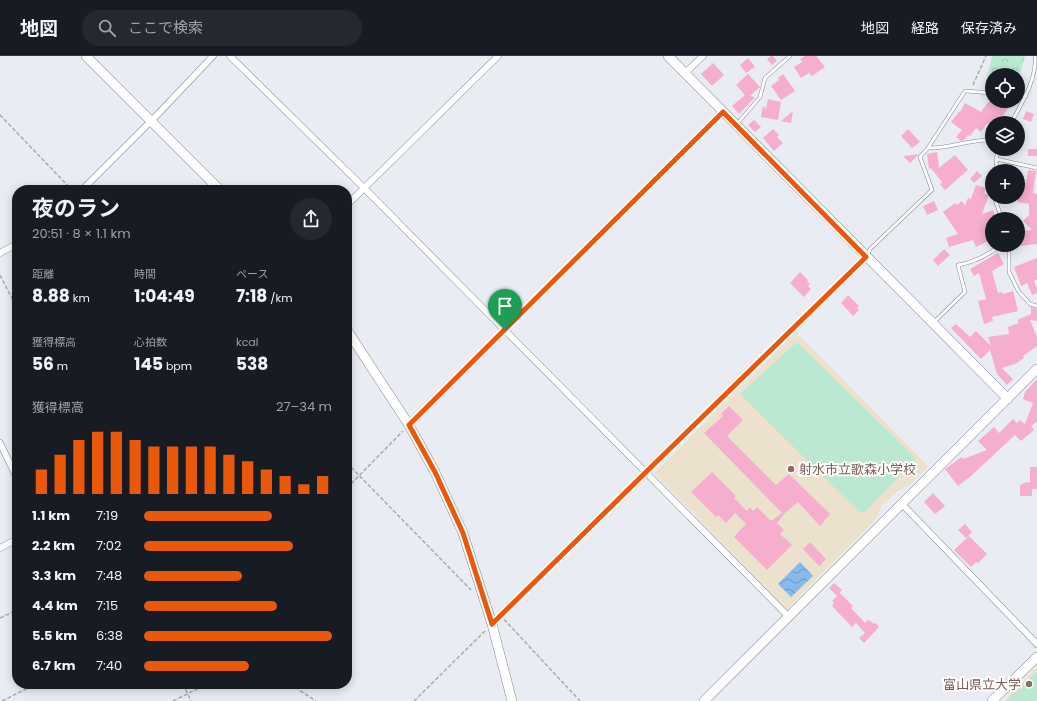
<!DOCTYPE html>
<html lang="ja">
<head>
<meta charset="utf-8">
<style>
	body { margin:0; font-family:Poppins,"Noto Sans JP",sans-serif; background:#242831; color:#f1f3f6; height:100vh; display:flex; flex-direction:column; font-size:15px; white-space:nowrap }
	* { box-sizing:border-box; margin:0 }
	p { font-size:13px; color:#9ea1a6 }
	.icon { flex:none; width:22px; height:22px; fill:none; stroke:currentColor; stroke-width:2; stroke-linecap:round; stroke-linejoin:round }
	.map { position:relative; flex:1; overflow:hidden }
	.drawer { position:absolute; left:12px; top:129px; width:340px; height:504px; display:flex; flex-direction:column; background:#171b24; border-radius:16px; box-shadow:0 2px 10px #0003 }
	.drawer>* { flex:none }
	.buttons { position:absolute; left:985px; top:12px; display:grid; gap:8px }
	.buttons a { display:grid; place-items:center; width:40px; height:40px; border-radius:50%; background:#171b24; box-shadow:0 2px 10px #0003; font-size:20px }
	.pin { position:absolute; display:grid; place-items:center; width:34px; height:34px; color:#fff; margin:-41px -17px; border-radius:50% 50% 50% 0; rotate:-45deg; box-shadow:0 0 4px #0007 }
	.pin .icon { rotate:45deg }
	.round { display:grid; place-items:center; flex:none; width:42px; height:42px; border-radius:21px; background:#242831 }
	.headline { display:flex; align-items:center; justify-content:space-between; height:68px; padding:0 20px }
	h1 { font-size:22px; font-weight:700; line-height:30px }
	.metrics { display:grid; grid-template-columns:repeat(3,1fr); gap:6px; height:68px; padding:4px 20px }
	.metrics div { display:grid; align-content:center }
	.metrics b { font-size:17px; font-weight:700 }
	.metrics small { font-size:11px; font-weight:400 }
	.metrics p { font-size:11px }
	.chart { height:112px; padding:8px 20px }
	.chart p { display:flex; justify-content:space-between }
	.chart svg { width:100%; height:72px; margin-top:4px; stroke:#ea580c; stroke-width:6 }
	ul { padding:0 20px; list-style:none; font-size:13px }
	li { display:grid; grid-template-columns:64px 48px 1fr; align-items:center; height:30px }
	li i { height:10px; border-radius:5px; background:#ea580c }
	header { display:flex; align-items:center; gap:24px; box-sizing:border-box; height:56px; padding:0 20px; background:#171b24; border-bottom:1px solid #363941 }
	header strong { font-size:19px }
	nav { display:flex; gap:22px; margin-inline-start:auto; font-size:14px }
	.search { width:280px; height:36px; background:#242831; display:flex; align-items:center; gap:10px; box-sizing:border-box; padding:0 14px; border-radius:22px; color:#9ea1a6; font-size:15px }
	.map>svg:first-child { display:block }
</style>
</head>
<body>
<header>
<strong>地図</strong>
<div class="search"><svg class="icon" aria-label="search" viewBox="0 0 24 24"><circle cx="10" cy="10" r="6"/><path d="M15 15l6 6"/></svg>ここで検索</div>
<nav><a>地図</a><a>経路</a><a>保存済み</a></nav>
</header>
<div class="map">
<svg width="1037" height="645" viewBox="0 0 1037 645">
	<defs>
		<pattern id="forest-crowns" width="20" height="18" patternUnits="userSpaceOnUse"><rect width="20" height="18" fill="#bbe8d0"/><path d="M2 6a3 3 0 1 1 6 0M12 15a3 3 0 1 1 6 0" fill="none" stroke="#a1c7b3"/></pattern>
		<pattern id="water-waves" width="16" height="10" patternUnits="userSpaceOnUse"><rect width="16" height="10" fill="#86baed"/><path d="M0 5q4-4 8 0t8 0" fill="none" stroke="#6e97c0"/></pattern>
	</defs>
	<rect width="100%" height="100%" fill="#e9ecf2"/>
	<!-- education -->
	<path fill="#ebe1cc" d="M796 276 928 410 911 428 898 435 881 450 876 463 787 553 654 417Z
		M1037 611V645H1004Z"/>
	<!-- forest -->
	<path fill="url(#forest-crowns)" d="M992 0H1025L1018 25V19H992V27L987 23Z"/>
	<!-- pitch -->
	<path fill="#bbe8d0" d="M797 286 916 403 864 457 858 455 740 338Z
		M1037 616V645H1006Z"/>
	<!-- water -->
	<path fill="url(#water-waves)" d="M800 506 813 520 791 541 778 528Z"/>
	<!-- building -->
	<path fill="#f5aecd" d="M771 0H773L777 5 772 9 767 3Z
		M805 0H816L825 11 812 20 809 17 801 22 794 11 802 6 800 3Z
		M748 2 755 11 746 17 740 9Z
		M713 7 724 19 712 30 701 18Z
		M748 18 760 31 750 40 755 41 739 58 732 50 745 39 736 29Z
		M783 18 795 35 781 44 771 30 779 24 778 22Z
		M768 43 781 46 778 64 761 61 763 50 766 53Z
		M989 45H1009V51L998 67H992V71L987 67 981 76 976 72 970 80 968 79 964 84 961 85 956 81 962 74 951 66 959 56H960L965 47 981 56Z
		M793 55 791 67 781 65Z
		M1026 55 1034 58 1031 66 1023 63Z
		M754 64 761 71 755 76 748 69Z
		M773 73 779 79 777 81 783 87 774 95 763 82Z
		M908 73 920 86 912 92 901 80Z
		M1028 93H1037V100H1028Z
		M937 96 939 112 955 99 968 114 945 134 940 128 942 126 931 112 929 113 927 98Z
		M919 98 910 107 903 100Z
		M1028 114 1036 115 1033 137 1037 138V188L1020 190 1018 175 1032 174 1023 165 1029 159V148L1018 146V125L1026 127Z
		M977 115 982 120 974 127 970 123Z
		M976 129 986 132 984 137 989 139 982 158 993 154 996 163H992V183L976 191 973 184 949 191 946 182 958 178 943 156 955 147 957 149 962 145 965 150 968 142 971 143Z
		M934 145 938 154 927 159 923 150Z
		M944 193 950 199 938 210 933 204Z
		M998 197 1004 208 992 215 998 237 1002 236 1003 238 1013 235 1018 255 992 261 993 265 984 268 978 245 986 243 979 217 974 220 970 213Z
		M1037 202V223L1034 225 1037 232V237L1032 239 1027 227 1021 230 1014 211Z
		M800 216 808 224 807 225 810 228 808 230 811 233 804 241 790 227Z
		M848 239 859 250 857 252 859 254 853 260 841 247Z
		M1031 251 1037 253V265L1030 264 1037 281V290L1023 300 1024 302 1017 307 1002 312 1013 323 1007 329 997 318 990 294 981 303 951 272 956 268 970 281 976 275 991 290 988 281 1009 278 1008 271 1019 267 1017 264 1031 258Z
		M1037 323V366L1031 370 1034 374 1021 385 1015 379 971 420 958 430 945 413 962 401 963 403 987 394 978 385 994 371 999 377 1013 363 1017 367 1020 364 1025 368 1033 347 1023 343 1025 336Z
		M729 350 743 364 727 380 776 429 789 418 830 458 820 470 798 446 785 457 777 467 784 474 780 478 792 489 767 514 734 481 746 468 735 457 726 467 718 459 716 461 691 436 712 416 736 440 734 442 747 455 750 451 753 455 757 451 771 465 782 457 704 377 723 360 721 358Z
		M1030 411H1037V433H1032V440H1020V429L1023 428V427L1030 426Z
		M933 437 945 450 935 458 924 446Z
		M965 468 972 476 966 482 958 474Z
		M969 480 987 498 978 507 976 506 971 511 954 494Z
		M810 486 826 503 819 510 803 493Z
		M834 527 842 534 837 540 829 532Z
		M840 537 853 550 851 552 865 567 868 564 875 568 876 567 879 571 864 587 859 582 865 577 856 567 852 571 832 550 834 547 832 545Z"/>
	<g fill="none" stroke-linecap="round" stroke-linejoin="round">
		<!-- lane casing -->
		<g stroke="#84878c" stroke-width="4">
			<path id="lane" d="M1018 39 1026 40
				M1011 67C1022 47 1037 23 1035 0
				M737 68 760 41 765 22 790 0
				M928 92C949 93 970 83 992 84
				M996 103 1037 112
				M997 115 996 103 999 93
				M994 141 1002 163
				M1009 189V216L1019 236 1030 248 1037 250
				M867 200 870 193 932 134 920 101 928 92 965 35 992 37
				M934 266 965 236 958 209C975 206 987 200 1001 189"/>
		</g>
		<!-- street casing -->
		<g stroke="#84878c" stroke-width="7">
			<path id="street" d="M230 0 364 132 789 561
				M685 17 703 0
				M82 134 158 58 213 0
				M347 149 498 0
				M0 197 17 188
				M0 387 17 422
				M902 448 1037 588
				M0 492 17 483"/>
		</g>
		<!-- secondary casing -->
		<g stroke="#84878c" stroke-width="10">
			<path id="secondary" d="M86 0 220 134
				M668 0 1008 343
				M347 274 409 369 435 416 463 477 492 568 512 645
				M704 645 1037 313
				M992 645 1037 601"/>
		</g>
		<!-- path -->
		<path stroke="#a9abb0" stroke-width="1.5" stroke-dasharray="4 2" stroke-linecap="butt" d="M973 29 986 0
			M0 59 72 134
			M0 219 17 252
			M509 270 717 62
			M416 363 499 279
			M347 407 471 534
			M650 412 861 206
			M347 432 403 375
			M500 559 580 645
			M499 561 640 421
			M0 562 17 554
			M183 628 191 645
			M290 628 316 645
			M2 645 36 628
			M173 645 207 628
			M414 645 485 575"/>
		<!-- lane -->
		<use href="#lane" stroke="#fff" stroke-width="3"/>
		<!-- street -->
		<use href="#street" stroke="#fff" stroke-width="6"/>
		<!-- secondary -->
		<use href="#secondary" stroke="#fff" stroke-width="9"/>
	</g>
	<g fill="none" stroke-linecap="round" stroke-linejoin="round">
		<!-- route casing -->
		<g stroke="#fff" stroke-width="8">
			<path id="route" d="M723 56 866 201 646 416 492 568 463 477 435 416 409 369Z"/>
		</g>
		<!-- route -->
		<use href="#route" stroke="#ea580c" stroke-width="5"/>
	</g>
	<!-- markers -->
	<g fill="#8d6e63" stroke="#fff" stroke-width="1.5">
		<circle cx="791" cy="413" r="4"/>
		<circle cx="1029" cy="628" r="4"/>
	</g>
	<g text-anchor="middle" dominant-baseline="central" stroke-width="4" stroke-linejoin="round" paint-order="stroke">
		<!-- education labels -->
		<g font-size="13" fill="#785e54" stroke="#fff" text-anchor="start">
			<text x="799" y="413">射水市立歌森小学校</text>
			<text x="1021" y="628" text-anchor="end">富山県立大学</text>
		</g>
	</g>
</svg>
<div class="buttons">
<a><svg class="icon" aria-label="locate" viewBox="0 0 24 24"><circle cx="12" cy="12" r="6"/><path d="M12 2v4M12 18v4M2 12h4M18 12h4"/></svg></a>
<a><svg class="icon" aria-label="layers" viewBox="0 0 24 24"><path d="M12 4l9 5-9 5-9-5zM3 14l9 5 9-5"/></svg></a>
<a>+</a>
<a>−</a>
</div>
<div class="pin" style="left:505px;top:274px;background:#1e9e55"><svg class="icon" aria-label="arrive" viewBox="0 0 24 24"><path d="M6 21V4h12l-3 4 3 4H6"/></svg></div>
<section class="drawer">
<div class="headline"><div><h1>夜のラン</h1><p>20:51 · 8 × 1.1 km</p></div><a class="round"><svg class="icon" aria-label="share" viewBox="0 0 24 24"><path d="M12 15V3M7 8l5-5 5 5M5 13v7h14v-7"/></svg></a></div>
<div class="metrics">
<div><p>距離</p><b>8.88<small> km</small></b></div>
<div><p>時間</p><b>1:04:49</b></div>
<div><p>ペース</p><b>7:18<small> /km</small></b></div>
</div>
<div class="metrics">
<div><p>獲得標高</p><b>56<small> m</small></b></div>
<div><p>心拍数</p><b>145<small> bpm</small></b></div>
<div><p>kcal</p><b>538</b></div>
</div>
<div class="chart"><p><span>獲得標高</span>27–34 m</p>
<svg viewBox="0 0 160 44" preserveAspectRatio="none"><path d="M5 44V29M15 44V20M25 44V11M35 44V6M45 44V6M55 44V11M65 44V15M75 44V15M85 44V15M95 44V15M105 44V20M115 44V24M125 44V29M135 44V33M145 44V38M155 44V33"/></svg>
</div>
<ul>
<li><b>1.1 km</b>7:19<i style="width:68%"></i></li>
<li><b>2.2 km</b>7:02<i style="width:79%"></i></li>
<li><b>3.3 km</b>7:48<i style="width:52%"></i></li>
<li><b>4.4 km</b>7:15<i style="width:71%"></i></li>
<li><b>5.5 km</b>6:38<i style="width:100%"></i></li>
<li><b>6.7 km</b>7:40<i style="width:56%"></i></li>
</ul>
</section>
</div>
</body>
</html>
